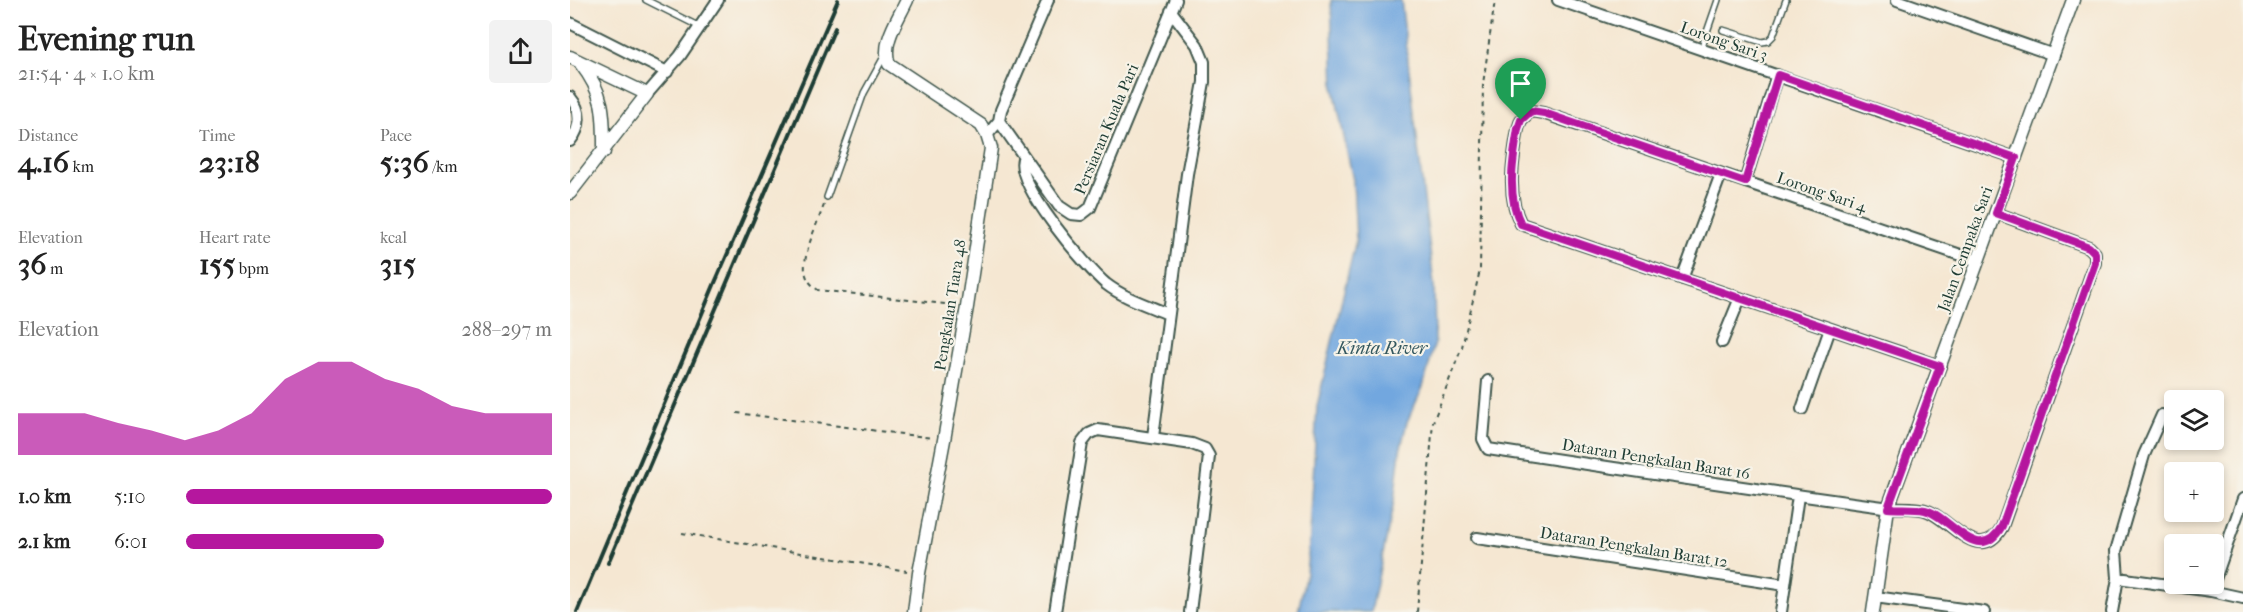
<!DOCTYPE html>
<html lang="en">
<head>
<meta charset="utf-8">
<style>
	body { margin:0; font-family:"IM FELL French Canon",serif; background:#f2f2f2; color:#222; height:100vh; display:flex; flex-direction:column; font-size:22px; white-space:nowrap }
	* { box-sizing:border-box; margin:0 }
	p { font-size:20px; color:#767676 }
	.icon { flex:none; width:33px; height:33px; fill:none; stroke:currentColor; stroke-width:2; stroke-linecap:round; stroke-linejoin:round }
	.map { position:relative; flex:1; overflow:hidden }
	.sheet { display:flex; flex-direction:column; background:#fff; width:570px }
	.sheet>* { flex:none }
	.buttons { position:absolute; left:1594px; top:390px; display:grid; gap:12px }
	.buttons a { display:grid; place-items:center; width:60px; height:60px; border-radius:6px; background:#fff; box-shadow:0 3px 9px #0003; font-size:30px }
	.pin { position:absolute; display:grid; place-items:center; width:51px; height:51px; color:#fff; margin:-62px -26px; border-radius:50% 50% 50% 0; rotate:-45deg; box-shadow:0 0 6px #0007 }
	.pin .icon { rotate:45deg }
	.round { display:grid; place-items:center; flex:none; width:63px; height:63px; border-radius:6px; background:#f2f2f2 }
	.head { display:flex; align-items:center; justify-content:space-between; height:102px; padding:0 18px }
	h1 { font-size:33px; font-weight:700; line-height:45px }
	.stats { display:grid; grid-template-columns:repeat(3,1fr); gap:9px; height:102px; padding:6px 18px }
	.stats div { display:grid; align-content:center }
	.stats b { font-size:30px; font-weight:700 }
	.stats small { font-size:16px; font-weight:400 }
	.stats p { font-size:16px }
	.chart { height:168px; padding:12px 18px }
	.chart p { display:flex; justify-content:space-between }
	.chart svg { width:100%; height:108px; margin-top:6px; fill:#b5179e; opacity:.7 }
	ul { padding:0 18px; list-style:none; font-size:20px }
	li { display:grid; grid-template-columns:96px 72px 1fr; align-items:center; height:45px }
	li i { height:15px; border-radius:8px; background:#b5179e }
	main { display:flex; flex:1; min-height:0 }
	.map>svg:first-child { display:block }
</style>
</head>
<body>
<main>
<section class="sheet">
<div class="head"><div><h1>Evening run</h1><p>21:54 · 4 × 1.0 km</p></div><a class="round"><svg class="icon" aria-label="share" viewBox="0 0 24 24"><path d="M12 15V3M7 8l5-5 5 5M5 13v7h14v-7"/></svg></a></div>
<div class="stats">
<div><p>Distance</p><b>4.16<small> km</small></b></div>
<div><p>Time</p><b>23:18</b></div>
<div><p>Pace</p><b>5:36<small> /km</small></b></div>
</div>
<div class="stats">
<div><p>Elevation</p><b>36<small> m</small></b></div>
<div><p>Heart rate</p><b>155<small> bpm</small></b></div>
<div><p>kcal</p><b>315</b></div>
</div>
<div class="chart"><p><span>Elevation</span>288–297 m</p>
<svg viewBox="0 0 160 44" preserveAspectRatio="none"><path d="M0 44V27L10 27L20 27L30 31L40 34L50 38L60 34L70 27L80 13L90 6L100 6L110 13L120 17L130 24L140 27L150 27L160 27V44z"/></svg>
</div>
<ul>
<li><b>1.0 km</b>5:10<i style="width:100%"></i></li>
<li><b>2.1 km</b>6:01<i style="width:54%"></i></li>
</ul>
</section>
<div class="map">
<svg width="1673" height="612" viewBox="0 0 1673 612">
	<rect width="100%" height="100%" fill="#f7f3e8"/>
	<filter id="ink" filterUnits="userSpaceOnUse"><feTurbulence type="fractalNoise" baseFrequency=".0167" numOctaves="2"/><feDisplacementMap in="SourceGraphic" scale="12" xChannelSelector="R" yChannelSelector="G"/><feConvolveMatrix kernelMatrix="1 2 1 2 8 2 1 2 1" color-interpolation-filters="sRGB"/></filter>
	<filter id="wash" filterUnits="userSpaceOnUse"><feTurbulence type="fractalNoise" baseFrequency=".008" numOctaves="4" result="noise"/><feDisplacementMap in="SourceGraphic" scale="24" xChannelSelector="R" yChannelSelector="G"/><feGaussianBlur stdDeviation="1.35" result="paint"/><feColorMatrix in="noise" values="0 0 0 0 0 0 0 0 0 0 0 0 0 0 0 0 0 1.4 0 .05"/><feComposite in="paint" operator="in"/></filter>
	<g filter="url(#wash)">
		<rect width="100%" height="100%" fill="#f5e7d2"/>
		<!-- water -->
		<path fill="#72a7df" stroke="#48728a" stroke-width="1.5" d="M761 0H831L864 285 865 343 853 387 837 422 830 451 824 501 801 612H728L736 573 740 536 747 406 786 240 783 180 764 89Z"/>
	</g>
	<g filter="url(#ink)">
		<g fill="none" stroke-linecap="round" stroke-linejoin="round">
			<!-- service casing -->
			<g stroke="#3f564c" stroke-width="8">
				<path id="service" d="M76 0 130 27
					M1153 30 1192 42 1198 41 1203 36 1216 0
					M1131 49 1148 0
					M257 197 294 93 315 55"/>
			</g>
			<!-- minor casing -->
			<g stroke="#3f564c" stroke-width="14">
				<path id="minor" d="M988 0 1446 158
					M1327 0 1484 55
					M0 23 97 72
					M77 94 110 56 148 0
					M0 97C12 111 11 128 0 141
					M429 121 489 206 501 214 511 215 520 208 606 0
					M417 135 429 121 431 110 478 0
					M454 157C439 178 518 269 536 284 554 298 577 305 598 314
					M1175 182 1207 75
					M1112 279 1151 174
					M1152 342 1170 298
					M1370 366 951 224C936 196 943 159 948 129L951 120 961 111 973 113 1408 261
					M918 381 913 439 918 449C1049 469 1181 489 1313 507 1327 509 1346 506 1358 511 1382 521 1410 565 1432 527L1525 263V253L1519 247 1426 213
					M1232 409 1260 329
					M583 437 617 174 634 82V62L627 45 601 11
					M907 538 1215 585
					M1548 578 1641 591 1673 598
					M1644 582 1673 499
					M1305 597 1414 612
					M485 612 512 443 519 434 528 430 622 444 635 449 639 456 620 612
					M1211 612 1228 496
					M1542 612 1548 578 1546 551 1574 455 1592 415"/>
			</g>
			<!-- tertiary casing -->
			<g stroke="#3f564c" stroke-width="15">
				<path id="tertiary" d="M337 0C328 20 311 43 319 64L411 125 417 135 421 148 397 307 374 440 349 573 344 612
					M0 57 77 94 0 193
					M11 64C35 95 34 114 34 152
					M1303 612 1318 508 1503 0"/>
			</g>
			<!-- path -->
			<path stroke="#3f564c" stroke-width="2" stroke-dasharray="4.5 4.5" stroke-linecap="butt" d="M254 205C248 222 230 259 236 275 238 282 243 286 248 290L385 305
				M167 413 363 438
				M112 533 337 571
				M847 612 863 422 892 347 910 270 913 84 925 0"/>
			<!-- service -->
			<use href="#service" stroke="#fff" stroke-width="5"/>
			<!-- minor -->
			<use href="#minor" stroke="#fff" stroke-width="10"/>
			<!-- tertiary -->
			<use href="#tertiary" stroke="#fff" stroke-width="12"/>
			<!-- rail -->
			<path stroke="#1f3d34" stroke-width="4" d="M38 563 265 28
				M7 612 144 285 268 0"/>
		</g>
	</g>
	<g fill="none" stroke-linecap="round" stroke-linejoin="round" filter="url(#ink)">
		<!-- route casing -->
		<g stroke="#fff" stroke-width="12">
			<path id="route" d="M1208 75 1446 158 1426 213 1519 247 1525 253V263L1432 526C1408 568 1381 516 1355 510 1344 508 1330 509 1318 508L1370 366 951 224C936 196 943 159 948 129L951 120 961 111 974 113 1175 182Z"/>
		</g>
		<!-- route -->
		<use href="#route" stroke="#b5179e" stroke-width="8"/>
	</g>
	<g text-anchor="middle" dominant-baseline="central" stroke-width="4.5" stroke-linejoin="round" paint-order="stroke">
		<!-- street labels -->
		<g font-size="16" fill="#1f3d34" stroke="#f7f3e8">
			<text transform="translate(1154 41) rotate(19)">Lorong Sari 3</text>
			<text transform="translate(536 129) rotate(-67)">Persiaran Kuala Pari</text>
			<text transform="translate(1252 192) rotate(19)">Lorong Sari 4</text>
			<text transform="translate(1395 249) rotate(-70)">Jalan Cempaka Sari</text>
			<text transform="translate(380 305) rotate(-81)">Pengkalan Tiara 48</text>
			<text transform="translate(1086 459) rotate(9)">Dataran Pengkalan Barat 16</text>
			<text transform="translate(1064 547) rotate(9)">Dataran Pengkalan Barat 12</text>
		</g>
		<!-- water labels -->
		<g font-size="18" font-style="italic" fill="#34585f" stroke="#f7f3e8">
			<text x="812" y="348">Kinta River</text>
		</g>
	</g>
</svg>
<div class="buttons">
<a><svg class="icon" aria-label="layers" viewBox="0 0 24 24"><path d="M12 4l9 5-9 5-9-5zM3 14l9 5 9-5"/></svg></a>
<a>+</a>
<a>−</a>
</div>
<div class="pin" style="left:951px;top:120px;background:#1e9e55"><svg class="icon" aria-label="arrive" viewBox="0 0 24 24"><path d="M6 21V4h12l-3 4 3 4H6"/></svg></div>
</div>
</main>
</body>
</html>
